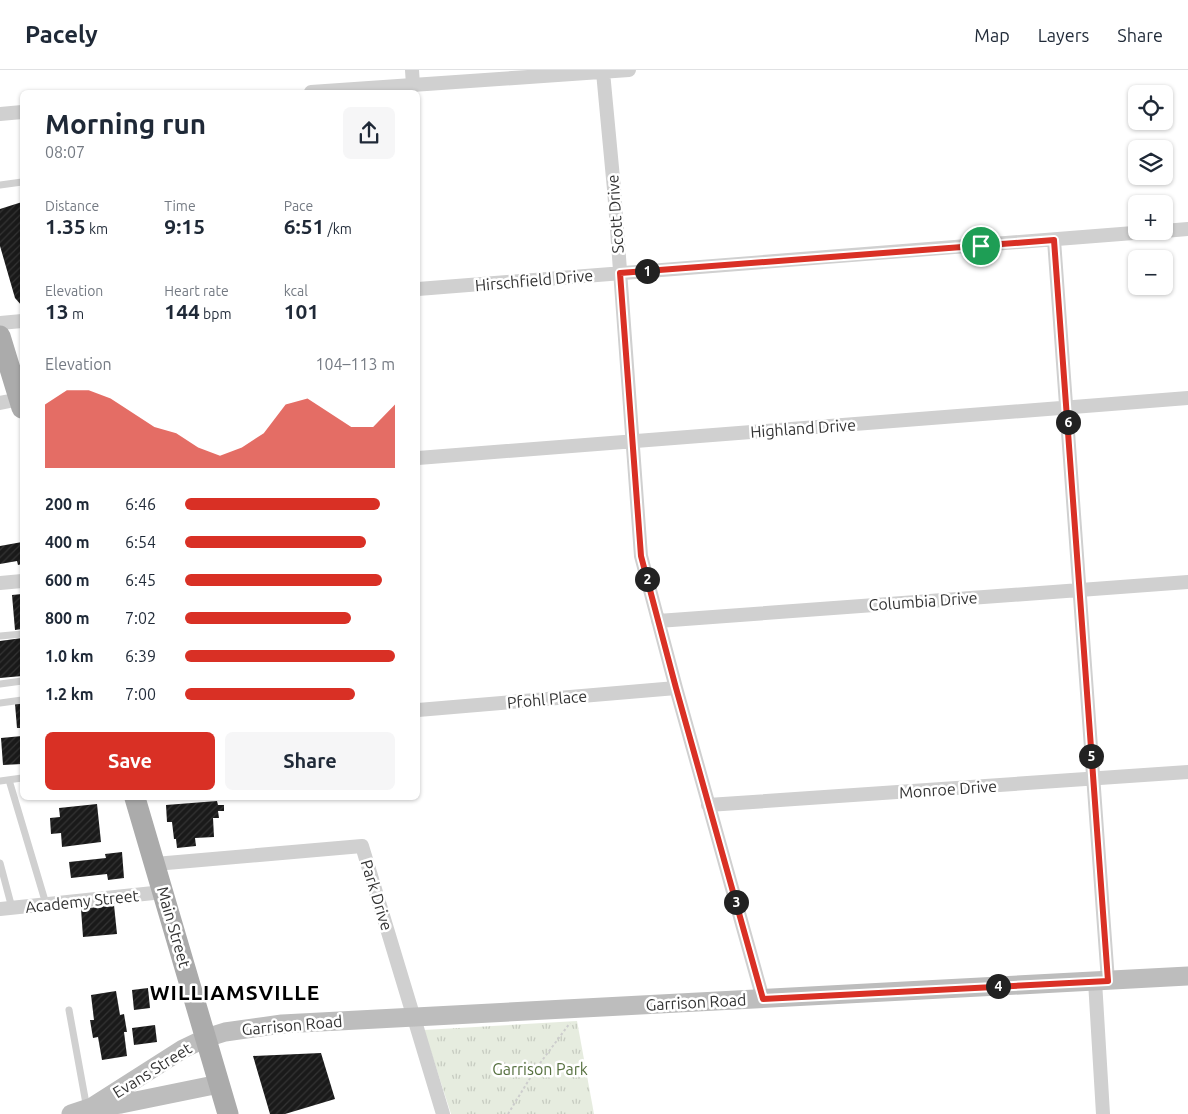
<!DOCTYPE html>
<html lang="en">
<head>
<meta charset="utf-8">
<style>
	body { margin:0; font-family:Ubuntu,sans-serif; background:#f6f6f7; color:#1f2937; height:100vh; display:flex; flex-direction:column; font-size:19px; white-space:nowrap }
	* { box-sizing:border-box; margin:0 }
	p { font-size:16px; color:#747a83 }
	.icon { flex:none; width:28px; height:28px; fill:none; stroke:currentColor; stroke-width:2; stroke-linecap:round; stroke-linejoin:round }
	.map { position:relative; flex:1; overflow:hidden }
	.side { position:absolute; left:20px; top:20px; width:400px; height:710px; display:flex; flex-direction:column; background:#fff; border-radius:8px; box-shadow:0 1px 4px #0004 }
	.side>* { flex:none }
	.buttons { position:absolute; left:1128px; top:15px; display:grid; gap:10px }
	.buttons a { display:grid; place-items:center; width:45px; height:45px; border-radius:8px; background:#fff; box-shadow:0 1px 4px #0004; font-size:25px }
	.pin { position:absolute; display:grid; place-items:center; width:42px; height:42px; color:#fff; margin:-21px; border:2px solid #fff; border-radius:50%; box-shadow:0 1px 5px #0007 }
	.km { position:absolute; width:25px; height:25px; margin:-12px; border-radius:50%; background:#222; color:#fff; font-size:14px; line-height:25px; text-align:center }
	.round { display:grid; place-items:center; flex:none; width:52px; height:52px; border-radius:8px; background:#f6f6f7 }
	.overview { display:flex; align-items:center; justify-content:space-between; height:85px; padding:0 25px }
	h1 { font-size:28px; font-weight:700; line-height:38px }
	.stats { display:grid; grid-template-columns:repeat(3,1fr); gap:8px; height:85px; padding:5px 25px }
	.stats div { display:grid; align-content:center }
	.stats b { font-size:21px; font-weight:700 }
	.stats small { font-size:14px; font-weight:400 }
	.stats p { font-size:14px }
	.chart { height:140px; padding:10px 25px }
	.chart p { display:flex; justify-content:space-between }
	.chart svg { width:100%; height:90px; margin-top:5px; fill:#d93025; opacity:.7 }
	.primary-button { display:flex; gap:10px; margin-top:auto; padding:10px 25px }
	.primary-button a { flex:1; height:58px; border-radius:8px; background:#d93025; color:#fff; font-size:20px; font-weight:700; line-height:58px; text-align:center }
	.primary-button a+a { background:#f6f6f7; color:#1f2937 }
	ul { padding:0 25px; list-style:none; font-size:16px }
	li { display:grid; grid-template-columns:80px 60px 1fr; align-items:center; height:38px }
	li i { height:12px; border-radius:6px; background:#d93025 }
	header { display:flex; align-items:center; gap:30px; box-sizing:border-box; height:70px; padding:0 25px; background:#fff; border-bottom:1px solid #e0e1e3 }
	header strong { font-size:24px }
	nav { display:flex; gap:28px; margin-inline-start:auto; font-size:18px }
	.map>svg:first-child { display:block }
</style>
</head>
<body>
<header>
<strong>Pacely</strong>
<nav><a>Map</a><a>Layers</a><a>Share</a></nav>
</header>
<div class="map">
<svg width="1188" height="1044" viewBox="0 0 1188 1044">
	<defs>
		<pattern id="park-tufts" width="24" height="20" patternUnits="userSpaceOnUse" patternTransform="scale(1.25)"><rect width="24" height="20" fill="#e6ecdf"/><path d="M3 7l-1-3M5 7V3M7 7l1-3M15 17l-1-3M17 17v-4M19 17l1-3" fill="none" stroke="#c6cbc0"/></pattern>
		<pattern id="building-hatch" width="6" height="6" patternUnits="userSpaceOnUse" patternTransform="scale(1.25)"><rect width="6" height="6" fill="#1a1a1a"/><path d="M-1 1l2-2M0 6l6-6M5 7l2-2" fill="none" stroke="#333"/></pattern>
	</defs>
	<rect width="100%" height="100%" fill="#fff"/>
	<!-- park -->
	<path fill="url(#park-tufts)" d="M577 951 594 1044H451L424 960Z"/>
	<!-- building -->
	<path fill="url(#building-hatch)" d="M22 132V236L15 228 0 176V139Z
		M22 472V494L18 495 17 491 0 494V476Z
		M22 524V559L15 560 12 525Z
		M22 568V606L0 608V571Z
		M22 633V658H17L15 634Z
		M22 666V694L3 695 1 668Z
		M217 731 218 735H224V741H218L219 748H213L214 767 195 768 196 776 177 778 176 769H174L172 752H167L166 735Z
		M97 734 101 772 62 777 61 763 51 764 50 748 60 747 59 738Z
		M122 782 124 808 108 810 107 804 71 808 69 792 106 788 105 784Z
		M114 835 117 864 83 867 81 839Z
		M148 918 150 938 134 940 132 920Z
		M116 921 120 945 124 944 127 962H124L127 986 102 990 98 967 93 968 90 950H94L91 925Z
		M155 955 157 972 134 975 132 958Z
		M321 983 335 1029 285 1044H270L253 986Z"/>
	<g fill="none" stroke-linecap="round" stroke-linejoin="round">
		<!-- path -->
		<path stroke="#cdcdcd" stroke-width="2" stroke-dasharray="2.5 2.5" stroke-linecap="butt" d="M508 1044 535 1000 570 953"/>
		<!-- lane -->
		<path stroke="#d0d0d0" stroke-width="7" d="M0 115 22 112
			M0 566 22 564
			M0 614 22 611
			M0 633 22 630
			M9 710 46 834
			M0 711 22 708
			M0 793 12 838
			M69 940 87 1039"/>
		<!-- street -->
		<path stroke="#d0d0d0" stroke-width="14" d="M412 0 413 15
			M603 2 614 119 641 486 676 618 763 929
			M311 22 629 0
			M0 44 22 42
			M1164 161 1188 159
			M1054 170 1108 911
			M418 219 1159 161
			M0 253 22 251
			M0 333 20 329
			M418 388 1188 328
			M0 513 22 511
			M658 551 1188 512
			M418 640 676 618
			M708 735 1188 702
			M155 794 362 776 443 1044
			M0 839 163 822
			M1095 911 1103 1044"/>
		<!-- secondary -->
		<path stroke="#bdbdbd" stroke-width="19" d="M98 1037 121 1034 219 1014
			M71 1044 92 1037 183 979 206 968 225 962 282 954 1188 906"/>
		<!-- primary -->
		<path stroke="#ababab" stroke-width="21" d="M0 266 22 338
			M135 728 228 1044"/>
	</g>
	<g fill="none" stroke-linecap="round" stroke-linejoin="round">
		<!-- route casing -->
		<g stroke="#fff" stroke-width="10">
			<path id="route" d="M1054 170 1108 911 763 929 676 618 641 486 620 203Z"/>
		</g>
		<!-- route -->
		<use href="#route" stroke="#d93025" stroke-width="6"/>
	</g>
	<g text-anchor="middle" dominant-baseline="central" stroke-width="5" stroke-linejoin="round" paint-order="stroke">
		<!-- street labels -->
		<g font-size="16" fill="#333" stroke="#fff">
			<text transform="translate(615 144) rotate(-94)">Scott Drive</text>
			<text transform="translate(534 210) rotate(-5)">Hirschfield Drive</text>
			<text transform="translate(803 358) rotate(-4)">Highland Drive</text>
			<text transform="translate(923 531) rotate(-4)">Columbia Drive</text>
			<text transform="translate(547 629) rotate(-5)">Pfohl Place</text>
			<text transform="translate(948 719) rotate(-4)">Monroe Drive</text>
			<text transform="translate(377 825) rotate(73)">Park Drive</text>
			<text transform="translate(82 831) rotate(-6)">Academy Street</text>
			<text transform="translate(174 857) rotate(74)">Main Street</text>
			<text transform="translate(696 932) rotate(-3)">Garrison Road</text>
			<text transform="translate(292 955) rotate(-5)">Garrison Road</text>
			<text transform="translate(152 1000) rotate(-32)">Evans Street</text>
		</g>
		<!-- park labels -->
		<g font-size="16" fill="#56703f" stroke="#fff">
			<text x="540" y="999">Garrison Park</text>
		</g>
		<!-- district labels -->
		<g font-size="21" font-weight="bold" letter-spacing="1" fill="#000" stroke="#fff">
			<text x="235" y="922">WILLIAMSVILLE</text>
		</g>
	</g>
</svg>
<div class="buttons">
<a><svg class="icon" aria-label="locate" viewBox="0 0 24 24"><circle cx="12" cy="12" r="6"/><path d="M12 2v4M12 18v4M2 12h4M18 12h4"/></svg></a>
<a><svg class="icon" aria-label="layers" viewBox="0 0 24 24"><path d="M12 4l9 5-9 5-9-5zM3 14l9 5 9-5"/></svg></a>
<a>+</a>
<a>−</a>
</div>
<div class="pin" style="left:981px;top:176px;background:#1e9e55"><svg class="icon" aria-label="arrive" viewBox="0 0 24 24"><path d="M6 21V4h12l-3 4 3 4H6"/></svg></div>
<b class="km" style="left:647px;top:201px">1</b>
<b class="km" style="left:647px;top:509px">2</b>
<b class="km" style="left:736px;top:832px">3</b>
<b class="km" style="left:998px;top:916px">4</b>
<b class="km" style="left:1091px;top:686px">5</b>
<b class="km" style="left:1068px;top:352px">6</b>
<section class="side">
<div class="overview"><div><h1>Morning run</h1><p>08:07</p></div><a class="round"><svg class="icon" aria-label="share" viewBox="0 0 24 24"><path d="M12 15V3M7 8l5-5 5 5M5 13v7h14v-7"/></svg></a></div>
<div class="stats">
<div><p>Distance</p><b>1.35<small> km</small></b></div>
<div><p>Time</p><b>9:15</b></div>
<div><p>Pace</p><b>6:51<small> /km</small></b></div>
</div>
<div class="stats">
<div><p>Elevation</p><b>13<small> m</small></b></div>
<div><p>Heart rate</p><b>144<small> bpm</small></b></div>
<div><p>kcal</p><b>101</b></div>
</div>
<div class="chart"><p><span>Elevation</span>104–113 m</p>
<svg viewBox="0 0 160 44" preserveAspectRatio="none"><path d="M0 44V13L10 6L20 6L30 10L40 17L50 24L60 27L70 34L80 38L90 34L100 27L110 13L120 10L130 17L140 24L150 24L160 13V44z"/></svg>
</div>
<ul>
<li><b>200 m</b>6:46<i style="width:93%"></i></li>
<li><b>400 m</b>6:54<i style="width:86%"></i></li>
<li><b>600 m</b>6:45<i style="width:94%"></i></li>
<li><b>800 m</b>7:02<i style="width:79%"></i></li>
<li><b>1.0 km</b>6:39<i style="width:100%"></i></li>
<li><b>1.2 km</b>7:00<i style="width:81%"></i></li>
</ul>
<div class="primary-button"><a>Save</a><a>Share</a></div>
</section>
</div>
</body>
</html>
